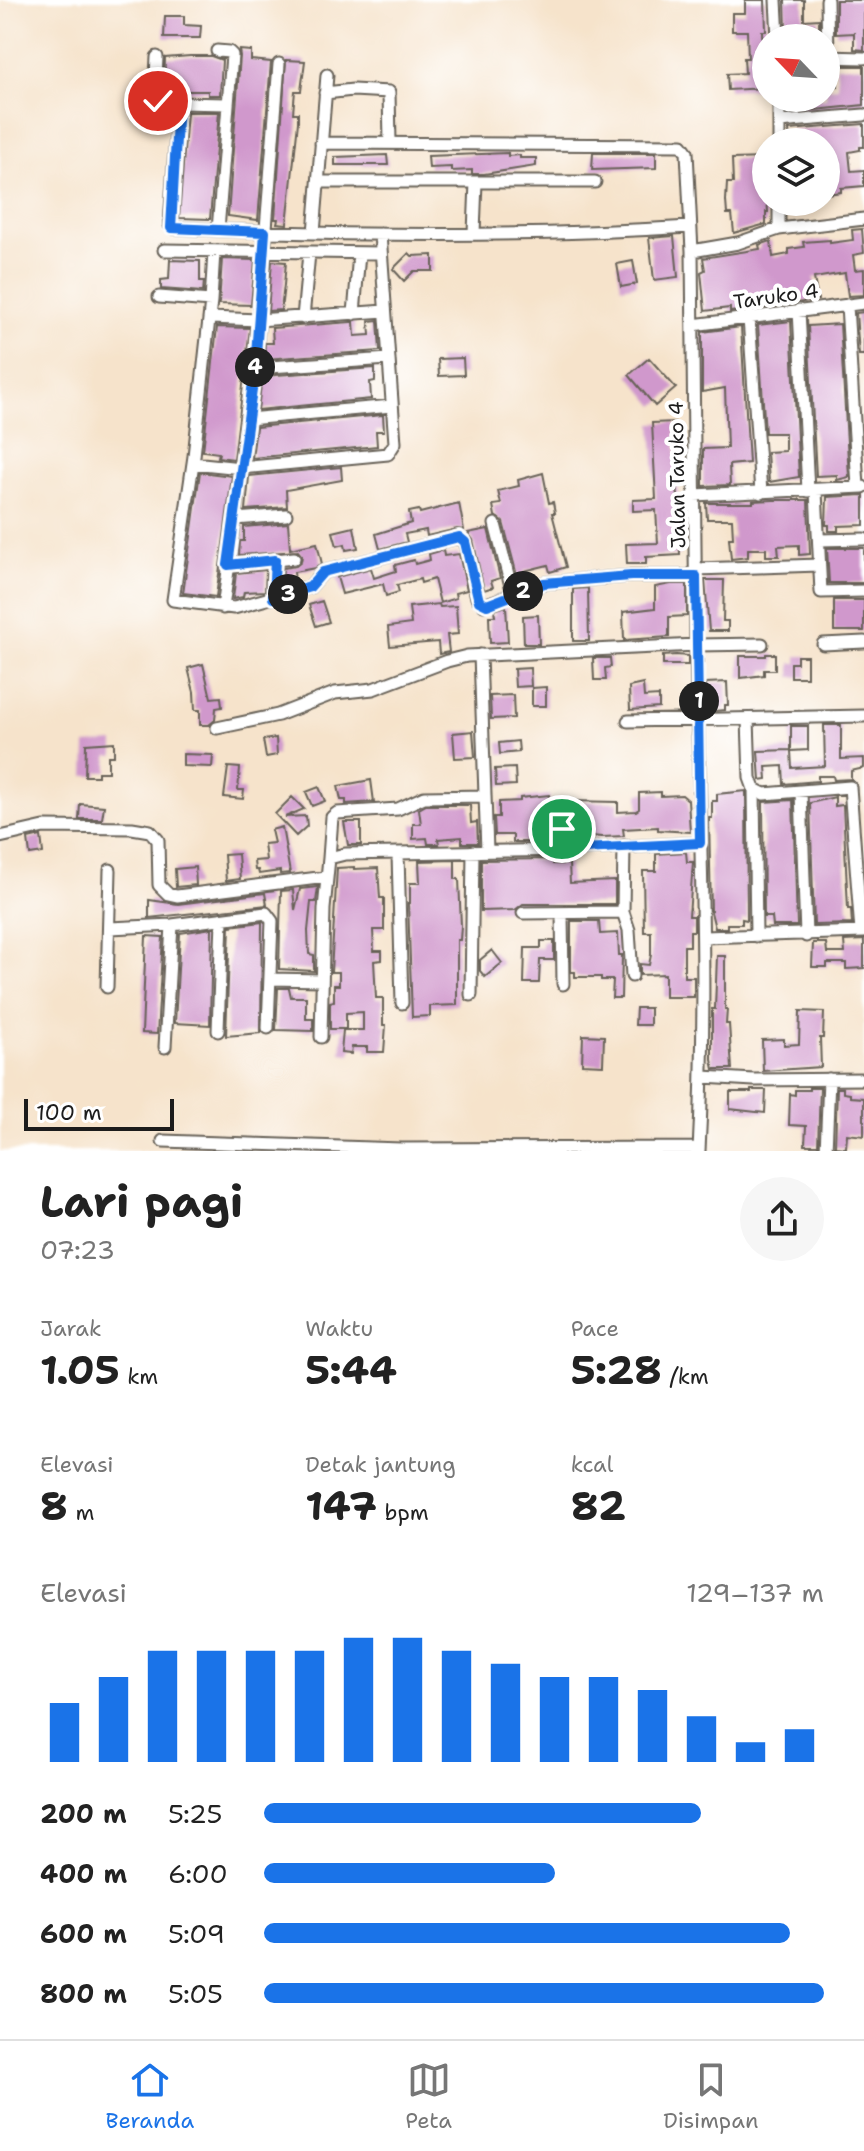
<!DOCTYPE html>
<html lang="id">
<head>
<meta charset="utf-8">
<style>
	body { margin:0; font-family:"Shantell Sans",sans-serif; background:#f6f6f6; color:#222; height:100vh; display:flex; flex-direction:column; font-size:30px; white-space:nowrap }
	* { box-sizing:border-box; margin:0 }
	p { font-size:26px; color:#767676 }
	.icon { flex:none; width:44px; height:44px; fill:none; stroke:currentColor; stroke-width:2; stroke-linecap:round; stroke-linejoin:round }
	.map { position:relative; height:1151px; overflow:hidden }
	.sheet { display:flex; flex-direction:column; background:#fff; flex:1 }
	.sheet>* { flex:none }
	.needle { width:52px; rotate:295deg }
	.controls { position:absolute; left:752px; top:24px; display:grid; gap:16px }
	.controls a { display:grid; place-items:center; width:88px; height:88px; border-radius:50%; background:#fff; box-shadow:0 4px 12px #0003; font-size:40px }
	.scale { position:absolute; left:24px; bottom:20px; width:150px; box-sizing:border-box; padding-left:8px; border:4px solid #1c1c1c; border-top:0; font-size:22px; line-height:28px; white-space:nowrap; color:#1c1c1c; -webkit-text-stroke:6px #fff; paint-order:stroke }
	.pin { position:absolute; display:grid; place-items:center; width:68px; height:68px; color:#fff; margin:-34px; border:4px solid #fff; border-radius:50%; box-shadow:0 2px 8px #0007 }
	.km { position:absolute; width:40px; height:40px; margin:-20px; border-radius:50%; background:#222; color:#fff; font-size:22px; line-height:40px; text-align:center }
	.round { display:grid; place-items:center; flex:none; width:84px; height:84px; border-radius:42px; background:#f6f6f6 }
	.headline { display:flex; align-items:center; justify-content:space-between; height:136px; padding:0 40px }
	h1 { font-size:44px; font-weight:700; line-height:60px }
	.stats { display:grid; grid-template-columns:repeat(3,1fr); gap:12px; height:136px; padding:8px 40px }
	.stats div { display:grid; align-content:center }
	.stats b { font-size:40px; font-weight:700 }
	.stats small { font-size:22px; font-weight:400 }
	.stats p { font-size:22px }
	.chart { height:224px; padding:16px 40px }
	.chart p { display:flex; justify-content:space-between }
	.chart svg { width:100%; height:144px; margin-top:8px; stroke:#1a73e8; stroke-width:6 }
	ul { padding:0 40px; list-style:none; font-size:26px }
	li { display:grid; grid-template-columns:128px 96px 1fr; align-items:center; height:60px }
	li i { height:20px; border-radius:10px; background:#1a73e8 }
	.menu { display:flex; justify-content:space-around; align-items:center; height:112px; border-top:2px solid #e0e0e0; background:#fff; font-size:22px; color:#767676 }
	.menu a { display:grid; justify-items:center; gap:4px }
	.menu .on { color:#1a73e8 }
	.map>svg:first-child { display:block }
</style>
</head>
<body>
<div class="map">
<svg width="864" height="1151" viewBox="0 0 864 1151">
	<rect width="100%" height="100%" fill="#fff"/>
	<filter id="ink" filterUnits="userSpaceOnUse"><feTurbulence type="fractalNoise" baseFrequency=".0125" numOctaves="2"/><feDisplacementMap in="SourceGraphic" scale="16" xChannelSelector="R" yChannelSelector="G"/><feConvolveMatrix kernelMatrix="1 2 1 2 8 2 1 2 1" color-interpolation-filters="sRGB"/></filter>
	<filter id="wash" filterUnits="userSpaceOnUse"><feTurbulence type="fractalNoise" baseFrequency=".006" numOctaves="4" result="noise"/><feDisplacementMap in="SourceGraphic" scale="32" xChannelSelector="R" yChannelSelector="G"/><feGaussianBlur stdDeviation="1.8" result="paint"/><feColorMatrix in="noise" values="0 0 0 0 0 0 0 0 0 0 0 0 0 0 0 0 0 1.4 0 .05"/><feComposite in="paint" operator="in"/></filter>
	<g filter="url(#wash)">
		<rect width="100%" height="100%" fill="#f6e3cb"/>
		<g id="blocks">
			<!-- building -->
			<path fill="#d098cc" d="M745 0H765L766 31H762L763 57H766V88L728 90 727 74 745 73 744 58H748L747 31H732V13H745Z
				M785 0H804V20L819 19V32L786 31Z
				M836 0H864V50L854 49V33L836 34Z
				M165 16H184V25L201 26 200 38H164Z
				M239 50 251 51V60L271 62 258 220 228 216 240 56Z
				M190 56H211L222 60 220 95H208V91H164L165 58Z
				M286 60 305 61 301 91H295L293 113H298V122L287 224 277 223 278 219H275Z
				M836 66H864V105L795 112 794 98H826V88L838 87Z
				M187 112H219L210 219 179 218Z
				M864 124V147H860V150L849 152 851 171 864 170V186L841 188V192L826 194V142H790L789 130Z
				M508 153V156L520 155V158H536V166L484 174H472V170L451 171V167L429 168 428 156Z
				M593 153H656V168L592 170Z
				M387 155 388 165H335V157Z
				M764 158 768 212H766V224L734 233 732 214H727L726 201 727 183H733L732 159Z
				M862 229 864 253 853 255 855 270 864 269V295L848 296 845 273 814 278 818 300 730 312V308L705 311 701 272 705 270 703 258 760 249 759 245 771 241 773 257 789 254V249L804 247 803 242 830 240V243L853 240 852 230Z
				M674 236 678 277 654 280 649 238Z
				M409 253 412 256 433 255V271H414L404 281 393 269Z
				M222 259 255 260 251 305 219 304Z
				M170 260 200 261V281H204L203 292 161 289V280L169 279Z
				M272 261 286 262 284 285 281 310 268 311Z
				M633 261 637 284 621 287 617 264Z
				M864 312V355H859L856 313Z
				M378 320 380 351 264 359 265 343H273L272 328 351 322H354L355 336 370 335 369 321Z
				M791 321 799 477 769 482 767 452 785 451V433H765L758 325Z
				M840 324 849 477 837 480V475L816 476 808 326Z
				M217 327 250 328 234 459 218 457 219 453 203 451Z
				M741 327 749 463 729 465 730 485 703 486V449L727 448 725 388 702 392V332Z
				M463 358 464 375 439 376 438 359Z
				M649 358 676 388 655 406 629 375Z
				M375 368V381L370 382 371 399 258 410 262 376Z
				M383 415 384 431H376L377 446 252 458 256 427Z
				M675 422 680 555 646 557V564H627L626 544 658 543 656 510 633 511V500L656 499 652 423Z
				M341 467 342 480 286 490 287 507 246 510 249 476Z
				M200 472 232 476 216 597 183 593Z
				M543 473 549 503 553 502 555 513H552L566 567 550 572 548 565 524 571 527 580 519 583 503 522 495 516 493 505 501 504 498 491 519 486 518 480Z
				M864 495V525L838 526V531H829V525H826L827 497Z
				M774 500H808L810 554 799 555V545L778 546 779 556H766V549H748V557L731 559 729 538H733L732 519H707L706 503H753V501Z
				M459 503 464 530 457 529 427 536 426 530 405 534 407 542 380 549 376 534 411 523 409 512 419 510 420 513Z
				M288 523 290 549 317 543 322 564 315 568 294 572 295 582 282 586 283 568 296 566 301 562 302 556 298 551 239 555 240 541H244V527Z
				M354 527 358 548 346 550 345 544 337 546 333 532Z
				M488 529 500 578 491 581 493 587 484 590 473 540 468 533Z
				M827 548H864V583H829Z
				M443 550 444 556 459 554 467 590 455 593 456 598 440 603 434 579 421 583 420 579 397 585 399 592 386 596 383 584 342 594 337 577 371 568 374 578 396 571 395 565 414 560 415 564 430 560 429 554Z
				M266 570 265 591 244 592 243 597 233 599 236 573Z
				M705 580H724L723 621H728V631H709Z
				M671 584H687V616L669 617V637L624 640 623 612 655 608V587Z
				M588 588 589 641H573V589Z
				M834 600H864V631H834Z
				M322 601 329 622 316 626 309 605Z
				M439 604 440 607 456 606 458 634 447 635 449 652 439 654 438 642 390 646 388 627 411 624 409 607Z
				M506 606 508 642 490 643 489 616H495L494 610Z
				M538 615 539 644H524L523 616Z
				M766 654H775V670H764V675L740 678V656H766Z
				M676 655 688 656V665H663V656Z
				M797 656H807V677H791V663H797Z
				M593 658H610L611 667 605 668 606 680H594Z
				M203 664 211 698 221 697 222 707 216 708 215 720 209 725H200V710H195L194 692 188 668Z
				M530 668 531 686 515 687 514 669Z
				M727 682 728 705H725V710L714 711V706H707L706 683Z
				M643 684 644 697 659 696V708L630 710 629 687Z
				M546 687V706H532V688Z
				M513 695 514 718 491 719 490 696Z
				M824 725H841V759L864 758V768L851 771V779L834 780 833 776H818V781L784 784 783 766 766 767 767 779 760 780 758 751 791 750V726H808V750L791 751 792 768 825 766Z
				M473 731 475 757 455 758 453 733Z
				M276 738 277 755 266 757 263 740Z
				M518 741 519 752 500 754 499 743Z
				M114 742V756H108V772H98V776H85L86 744Z
				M183 754 213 755 212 767 183 766Z
				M228 767 240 768 238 790H244L243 799 224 797Z
				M515 768 516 785 496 786 495 769Z
				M371 780 374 802 346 804V800H341L338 786Z
				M319 787 325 801 312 806 306 792Z
				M746 791 747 920 742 919V924H727V928H715L711 912 709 818H712V801H717V794Z
				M661 792V796L682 795 688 800 690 832 658 830V827L623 829 624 836 602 837 590 836V832H574V839H571L570 801 618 802V812L636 811 639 809V793Z
				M549 795 552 842H513V835H495L494 817H499V802L520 801V798Z
				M292 797 304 809 285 817 306 816 307 826 296 836 275 814Z
				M835 797V806L843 805 848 909H851L852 924 814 925 810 803Z
				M793 800 797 926H773L772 917H764L763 802Z
				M80 804 104 806 102 819H79Z
				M426 805H470L471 823 477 822 478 843H462V837L438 839 439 844H428L427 838 413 839V824H421L419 809Z
				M344 822H361V845H348Z
				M282 827 290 873 280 874V871L259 874 258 870H255L254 861 266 860 264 844 274 843 271 830Z
				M41 836 43 853 30 855 28 839Z
				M686 852 687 862H693L689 916H694V931H690V946H684V977H694V997H665V974L640 975V964L649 965 651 955V932H644L643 871H656V854Z
				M238 854 240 879 226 881 224 855Z
				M552 859 553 864H569L570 883 615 881V904H523L515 910 481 911V860Z
				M455 860V879H459L461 926 460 940H457V1005L430 1006V1016L412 1017 408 903H410V883H420L419 861Z
				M195 867 196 885 176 887 175 869Z
				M354 867V869L378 868 380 898H384V930H373L374 951H382V960L374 961 376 998H383V1025H386L384 1052H367V1047H352L351 1054 341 1053 343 1030H363V1012L346 1013V1029H330V1002L334 1001V985H339V972H331L337 868Z
				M318 887 316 902H311L308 931 309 954 314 955V971L279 969 281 891 293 890 295 910 300 889Z
				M265 893 267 905 149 918V900L178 904Z
				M571 921H599L600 934 618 933 619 955H622L621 998H612L613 980H601V977H575V972H571Z
				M262 922 261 1033 226 1036 230 926Z
				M212 928 210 1025 175 1023 180 933Z
				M146 936 163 937 157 1034 142 1033Z
				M864 940V968L846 969V963H827V967H812L813 943H826L827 953H845L844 941Z
				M541 941H554V960H540L539 983H524L525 948H541Z
				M492 950 502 963 485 977 480 971V960Z
				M717 956H725V1009H727L726 1024H729L732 1069H714L712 1060V1009H715Z
				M278 988H289L291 997H306V1019H313V1031L276 1030Z
				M636 1008H650V1025H635Z
				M800 1011 824 1012 823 1038H820L821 1067 763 1071 762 1040 784 1039V1045L799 1044Z
				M583 1035 604 1036 603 1065 582 1064Z
				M809 1088H820L818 1145H805L806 1126 789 1125 790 1094 795 1095V1090H809Z
				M837 1088H843V1093L850 1094V1097L864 1098V1136L847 1134 846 1148 835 1147Z
				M751 1090H766L765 1113 730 1109V1092H751Z"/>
		</g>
	</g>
	<g filter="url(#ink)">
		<use href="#blocks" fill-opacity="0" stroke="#686259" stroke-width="2"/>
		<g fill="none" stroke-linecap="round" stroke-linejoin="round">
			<!-- minor casing -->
			<g stroke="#686259" stroke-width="15">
				<path id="minor" d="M776 0 778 38
					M827 0 828 57
					M217 51 229 52 232 55 218 230
					M157 57 155 97 160 102 178 103 170 225 173 228C345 236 518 238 690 227
					M826 57 864 58
					M325 93 353 90 389 92 390 143
					M178 103 228 104
					M779 122 864 115
					M779 142V98
					M321 143 682 145 687 152 692 251
					M319 182H595
					M779 229V202
					M314 233 327 75
					M474 233 476 182
					M164 250 381 253
					M159 297 211 301 194 456 173 600 234 608 310 587 323 572 459 537 465 542 477 598 484 605 544 583 631 576H696
					M211 301 214 252
					M847 305 858 487
					M799 310 808 491
					M354 314 359 253
					M211 318 258 320 385 311
					M303 318 309 253
					M749 318 761 493
					M693 325 864 303
					M255 368 389 359
					M248 419 392 406
					M193 463 241 468 388 454 395 443 380 234
					M816 491 821 592 864 591
					M694 495 863 487
					M235 519 286 515
					M495 524 513 594
					M819 540 864 539
					M228 565 294 558
					M696 569 819 565
					M273 598 275 560
					M223 608 255 368 279 64
					M823 644 864 642
					M480 655 487 851
					M748 719 750 778 754 789 764 794 850 787 861 932
					M628 721 864 716
					M217 728 278 715 335 693 373 689 447 661 467 656 696 645 762 644
					M754 789 756 936
					M801 792 806 936
					M560 812 564 850
					M0 837 44 827 132 828 150 831 158 840 159 885 168 894 177 896 326 877
					M624 846 623 912 629 930 632 976
					M398 854 402 1003
					M329 858 332 817 337 813 398 809 424 797 485 796
					M523 913 623 912
					M562 913 563 984
					M110 928 172 925 266 913 272 921 268 1028
					M704 937 864 932
					M270 979 322 980
					M107 987 110 870
					M471 995 473 851
					M218 1031 222 920
					M321 1037 324 909 329 858 345 854 564 850 700 843
					M165 1047 172 925
					M703 1077 754 1080 864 1079
					M163 1141 401 1149 699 1148
					M699 1151C708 982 699 813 696 644 694 513 694 382 692 251L738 243 779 229 864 219
					M826 1151 829 1079"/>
			</g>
			<!-- minor -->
			<use href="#minor" stroke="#fff" stroke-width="11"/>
		</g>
	</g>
	<g fill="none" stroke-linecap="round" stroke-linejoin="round" filter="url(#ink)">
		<!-- route casing -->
		<g stroke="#fff" stroke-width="16">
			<path id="route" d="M158 101 178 103 171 228 265 232 255 368 228 565 275 560 273 598 310 587 323 572 459 537 465 542 479 601 487 605 544 583 631 576H696L700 843 564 850 562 829"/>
		</g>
		<!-- route -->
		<use href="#route" stroke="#1a73e8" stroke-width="10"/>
	</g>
	<g text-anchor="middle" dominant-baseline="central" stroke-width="8" stroke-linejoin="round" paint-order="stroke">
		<!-- street labels -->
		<g font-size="20" fill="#1c1c1c" stroke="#fff">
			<text transform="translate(776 296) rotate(-8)">Taruko 4</text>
			<text transform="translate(677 475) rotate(-91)">Jalan Taruko 4</text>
		</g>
	</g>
</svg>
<div class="controls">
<a><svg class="needle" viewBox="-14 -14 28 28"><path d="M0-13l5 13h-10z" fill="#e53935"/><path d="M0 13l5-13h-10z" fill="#767676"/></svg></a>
<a><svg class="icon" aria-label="layers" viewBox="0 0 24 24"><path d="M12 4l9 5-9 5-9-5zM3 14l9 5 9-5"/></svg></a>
</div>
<div class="scale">100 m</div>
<div class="pin" style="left:562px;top:829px;background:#1e9e55"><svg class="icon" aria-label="arrive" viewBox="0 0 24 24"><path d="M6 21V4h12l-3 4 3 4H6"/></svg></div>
<div class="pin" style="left:158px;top:101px;background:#d93025"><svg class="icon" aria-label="check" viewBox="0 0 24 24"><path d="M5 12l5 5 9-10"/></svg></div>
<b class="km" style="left:699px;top:701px">1</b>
<b class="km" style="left:523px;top:591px">2</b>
<b class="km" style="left:288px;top:594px">3</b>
<b class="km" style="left:255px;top:367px">4</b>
</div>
<section class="sheet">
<div class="headline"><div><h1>Lari pagi</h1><p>07:23</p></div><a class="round"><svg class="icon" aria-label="share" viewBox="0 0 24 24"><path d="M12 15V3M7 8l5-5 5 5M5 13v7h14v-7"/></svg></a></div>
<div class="stats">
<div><p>Jarak</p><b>1.05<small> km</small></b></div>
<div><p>Waktu</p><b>5:44</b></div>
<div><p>Pace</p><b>5:28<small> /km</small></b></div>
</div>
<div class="stats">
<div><p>Elevasi</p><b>8<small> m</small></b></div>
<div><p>Detak jantung</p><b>147<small> bpm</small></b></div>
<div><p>kcal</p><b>82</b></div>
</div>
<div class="chart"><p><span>Elevasi</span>129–137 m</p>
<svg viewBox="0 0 160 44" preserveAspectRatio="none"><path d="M5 44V26M15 44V18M25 44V10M35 44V10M45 44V10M55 44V10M65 44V6M75 44V6M85 44V10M95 44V14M105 44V18M115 44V18M125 44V22M135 44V30M145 44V38M155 44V34"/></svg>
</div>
<ul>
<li><b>200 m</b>5:25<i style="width:78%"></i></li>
<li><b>400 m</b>6:00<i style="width:52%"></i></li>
<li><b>600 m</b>5:09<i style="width:94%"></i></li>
<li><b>800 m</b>5:05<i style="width:100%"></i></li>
</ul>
</section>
<nav class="menu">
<a class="on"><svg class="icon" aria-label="home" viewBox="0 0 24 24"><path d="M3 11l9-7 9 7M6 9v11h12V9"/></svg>Beranda</a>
<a><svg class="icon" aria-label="map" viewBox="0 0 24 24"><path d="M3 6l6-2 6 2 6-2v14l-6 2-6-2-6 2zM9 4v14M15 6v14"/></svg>Peta</a>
<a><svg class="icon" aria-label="saved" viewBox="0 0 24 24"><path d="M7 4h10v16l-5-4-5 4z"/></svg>Disimpan</a>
</nav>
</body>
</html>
